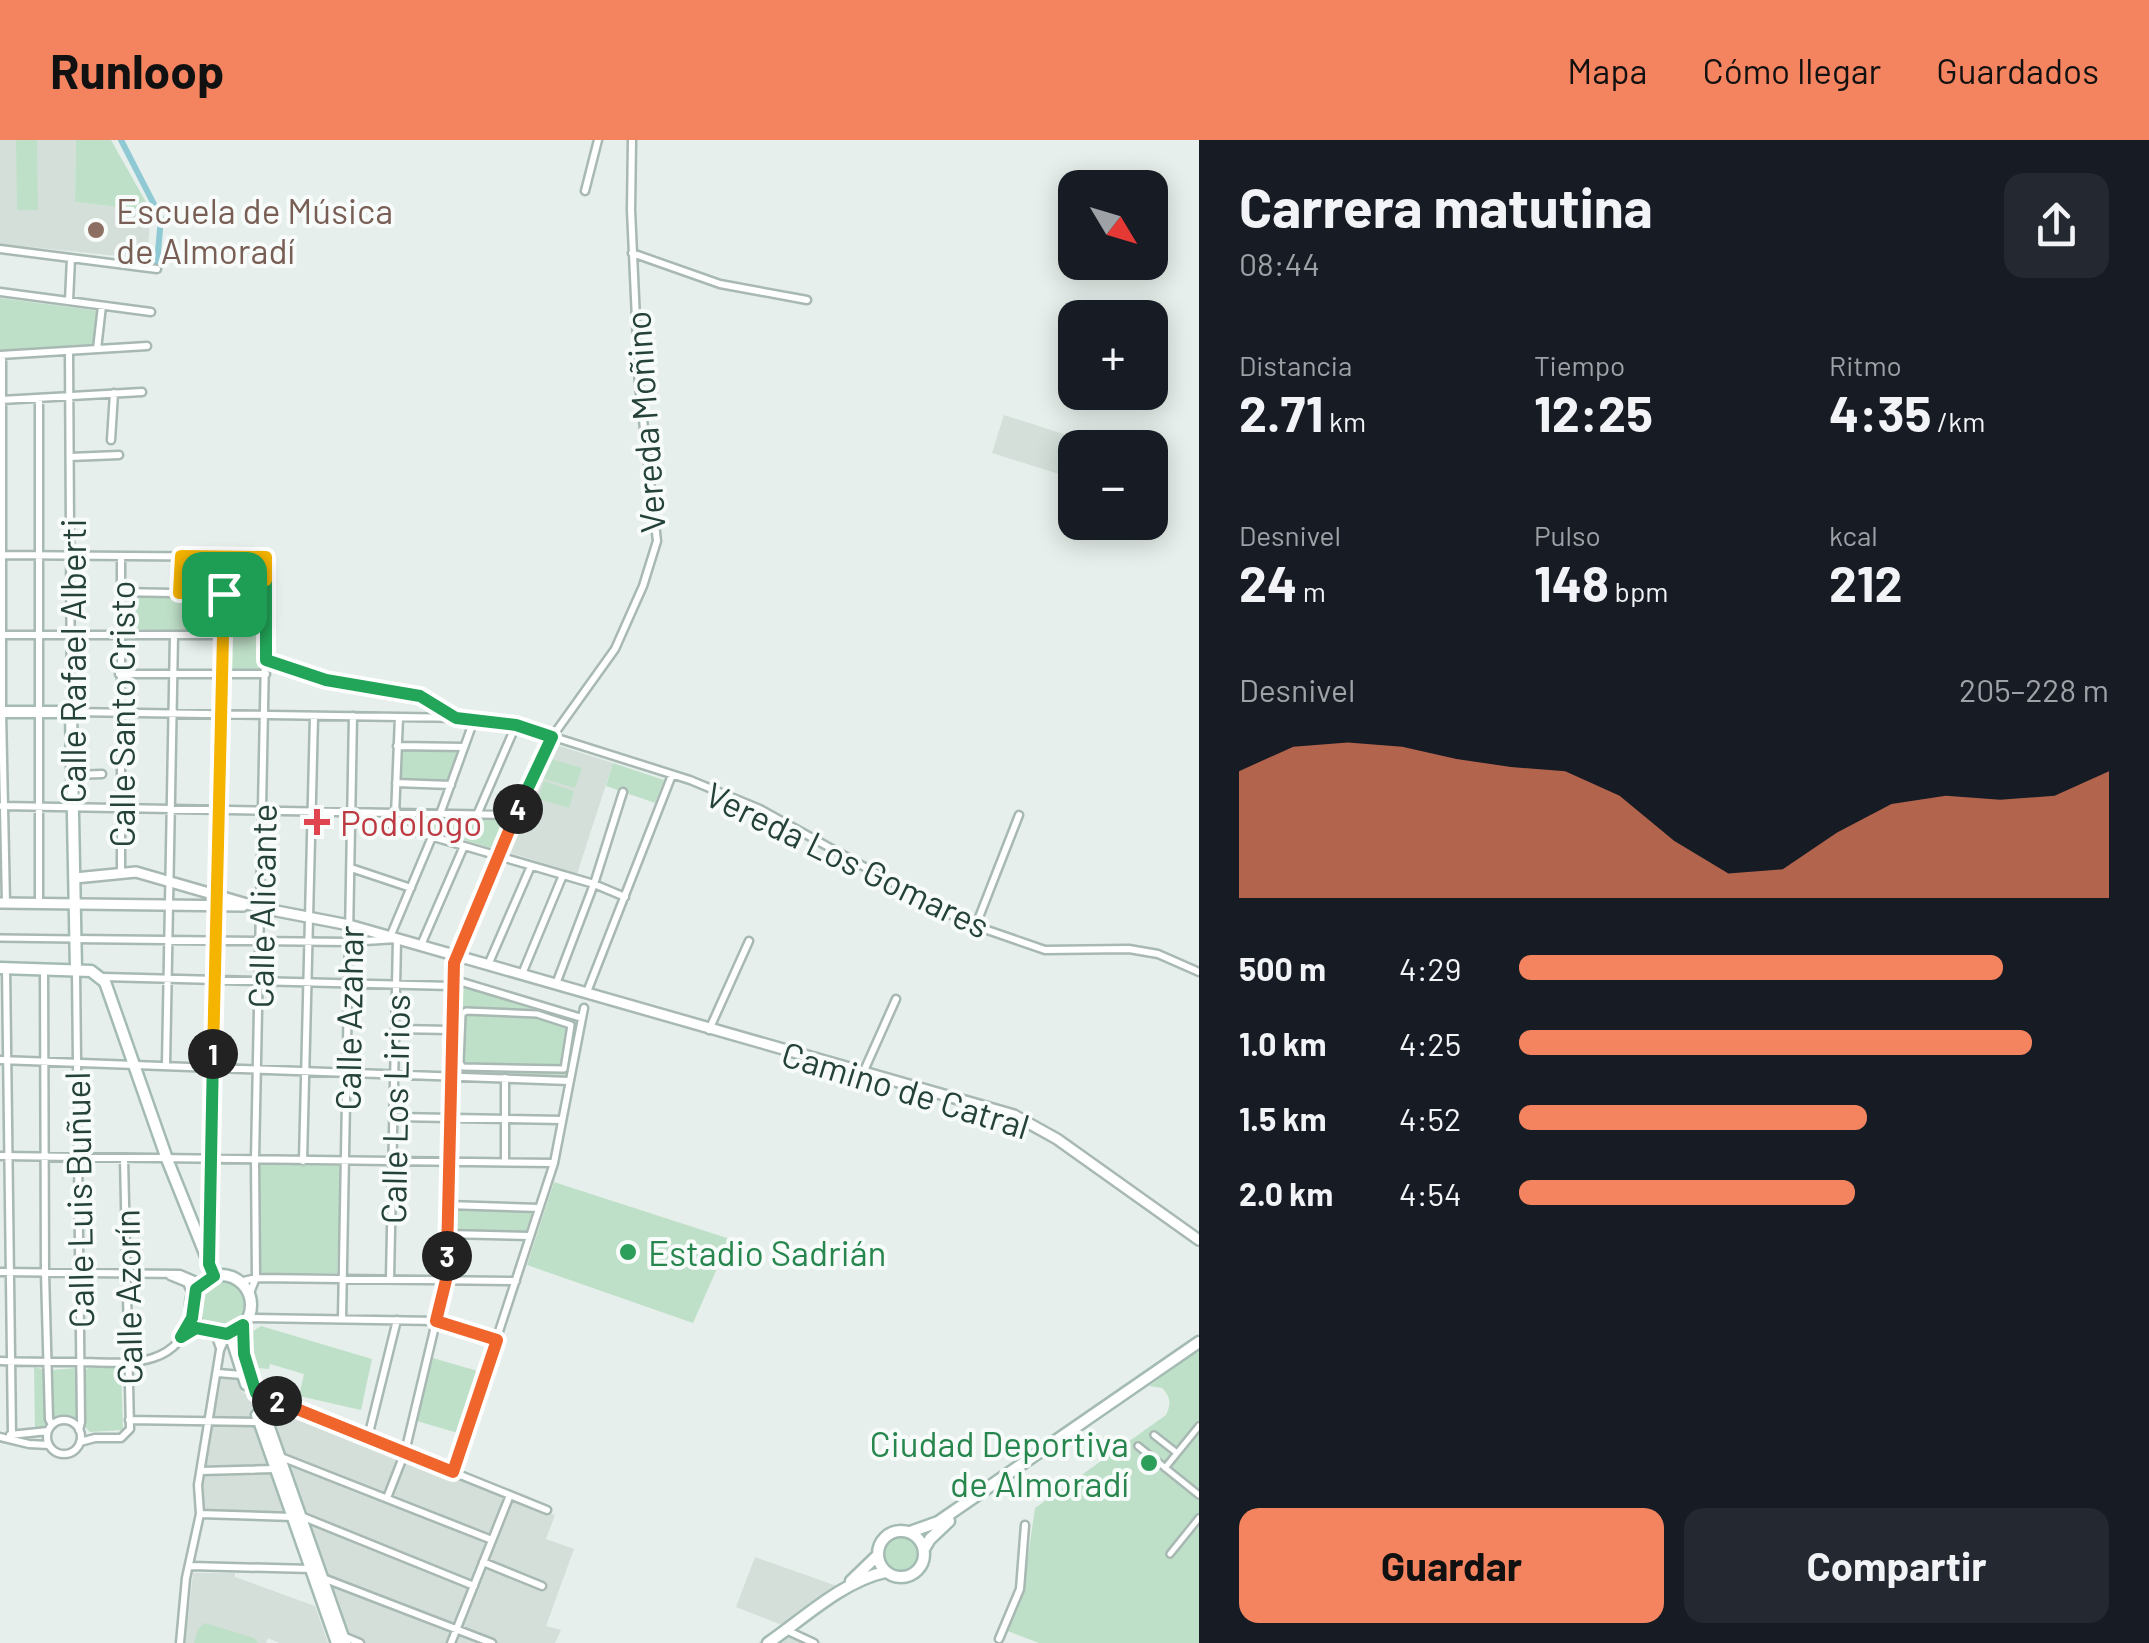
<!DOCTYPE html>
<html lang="es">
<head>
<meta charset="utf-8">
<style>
	body { margin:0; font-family:Barlow,sans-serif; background:#242831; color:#f1f3f6; height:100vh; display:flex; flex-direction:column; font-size:38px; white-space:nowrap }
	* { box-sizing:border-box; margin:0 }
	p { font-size:32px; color:#9ea1a6 }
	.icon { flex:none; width:55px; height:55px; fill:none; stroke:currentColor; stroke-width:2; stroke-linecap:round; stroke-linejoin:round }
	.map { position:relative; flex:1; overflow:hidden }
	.panel { display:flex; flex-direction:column; background:#171b24; width:950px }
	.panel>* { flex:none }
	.needle { width:65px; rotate:128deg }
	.tools { position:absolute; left:1058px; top:30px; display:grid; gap:20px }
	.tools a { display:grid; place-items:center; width:110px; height:110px; border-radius:20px; background:#171b24; box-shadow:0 5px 25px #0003; font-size:50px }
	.pin { position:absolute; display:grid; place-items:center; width:85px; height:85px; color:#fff; margin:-42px; border-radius:20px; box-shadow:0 5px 15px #0006 }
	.km { position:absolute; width:50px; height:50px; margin:-25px; border-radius:50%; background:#222; color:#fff; font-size:28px; line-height:50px; text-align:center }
	.round { display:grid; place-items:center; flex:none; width:105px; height:105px; border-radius:20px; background:#242831 }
	.head { display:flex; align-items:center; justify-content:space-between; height:170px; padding:0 40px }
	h1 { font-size:55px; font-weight:700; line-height:75px }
	.metrics { display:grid; grid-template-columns:repeat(3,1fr); gap:15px; height:170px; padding:10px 40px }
	.metrics div { display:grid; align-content:center }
	.metrics b { font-size:50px; font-weight:700 }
	.metrics small { font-size:28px; font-weight:400 }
	.metrics p { font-size:28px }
	.chart { height:280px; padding:20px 40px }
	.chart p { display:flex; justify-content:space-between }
	.chart svg { width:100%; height:180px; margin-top:10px; fill:#f4845f; opacity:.7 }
	.button { display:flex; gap:20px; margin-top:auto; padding:20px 40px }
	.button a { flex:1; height:115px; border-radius:20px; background:#f4845f; color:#111; font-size:40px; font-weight:700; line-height:115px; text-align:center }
	.button a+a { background:#242831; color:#f1f3f6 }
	ul { padding:0 40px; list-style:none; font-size:32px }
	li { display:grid; grid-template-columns:160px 120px 1fr; align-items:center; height:75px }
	li i { height:25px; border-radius:12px; background:#f4845f }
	header { display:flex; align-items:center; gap:60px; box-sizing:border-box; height:140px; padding:0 50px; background:#f4845f; color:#111 }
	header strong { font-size:48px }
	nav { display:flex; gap:55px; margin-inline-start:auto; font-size:35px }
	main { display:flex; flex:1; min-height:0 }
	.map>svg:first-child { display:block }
</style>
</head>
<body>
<header>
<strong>Runloop</strong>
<nav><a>Mapa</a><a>Cómo llegar</a><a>Guardados</a></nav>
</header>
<main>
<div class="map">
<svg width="1199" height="1503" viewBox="0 0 1199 1503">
	<rect width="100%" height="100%" fill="#e6efeb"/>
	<!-- built -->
	<path fill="#d4dfda" d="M0 0H76L75 62 151 71 147 119 0 104Z
		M1004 275 1104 307 1075 308V339L992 313Z
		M550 603 613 623 577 734 505 711Z
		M226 1235H236L242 1252 269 1263 555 1375 546 1399 574 1409 546 1486 561 1490 555 1503H352L303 1372 202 1371 203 1336 221 1239Z
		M755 1417 837 1446 791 1494 807 1503H758L782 1485 736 1467Z
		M193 1433H235V1437L315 1466 328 1503H279L268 1498 266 1503H185Z"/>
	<!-- green -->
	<path fill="#bfe0c8" d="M16 0H37L38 70H17Z
		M76 0H111L151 71 75 62Z
		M0 158 99 171 94 206 0 212Z
		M228 452H234V473L265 474 262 529H227Z
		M124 456 217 458 216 491 124 489Z
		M402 609H459L461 612 448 643 402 641 400 639Z
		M551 619 582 628 575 648 544 639Z
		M613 623 664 640 655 663 606 646Z
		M544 641 574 651 569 668 538 659Z
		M509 679 497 710 401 680 403 679Z
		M463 845 577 880 579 884 568 933 564 936 459 932 455 929 457 849Z
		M262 1024 341 1026 337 1133H260L257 1129 259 1026Z
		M554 1042 730 1099 693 1183 527 1125Z
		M454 1069 531 1071 533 1073 525 1093 454 1091 451 1090Z
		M197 1165a24 24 0 1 1 48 0a24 24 0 1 1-48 0Z
		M261 1186 372 1219 361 1270 299 1256 304 1234 270 1224 269 1229 257 1228 250 1209V1193Z
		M1199 1209V1503H1039L1005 1490 1024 1443 1035 1368 1166 1275C1171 1264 1171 1257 1162 1248L1149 1246Z
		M433 1218 481 1232 461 1294 417 1281Z
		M34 1227 45 1230 46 1286 42 1291H35Z
		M121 1227 123 1290 90 1292 85 1287 84 1231 88 1228Z
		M76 1228 79 1281 66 1277 54 1279 52 1230Z
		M882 1415a19 19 0 1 1 38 0a19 19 0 1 1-38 0Z
		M205 1483 254 1498 258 1503H194L198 1489Z"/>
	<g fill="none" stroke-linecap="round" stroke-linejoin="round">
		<!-- canal -->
		<path stroke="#8ec9d4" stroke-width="6" d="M121 0 161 78 157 123"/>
		<!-- pedestrian casing -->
		<g stroke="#a8b8b2" stroke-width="10">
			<path id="pedestrian" d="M0 798 75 799
				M466 871 537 874 571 885 564 929 463 927 460 923 462 874Z
				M1154 1295 1177 1313
				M1138 1306 1199 1355
				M1165 1328 1199 1286
				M1170 1414 1199 1378"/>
		</g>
		<!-- minor casing -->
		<g stroke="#a8b8b2" stroke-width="11">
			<path id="minor" d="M585 51 598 0
				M0 109 157 129
				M632 113 720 144 807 160
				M0 152 151 172
				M69 161 71 118
				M97 209 102 166
				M69 212 71 572 466 578 516 585 690 640 760 669 964 782 1045 810 1129 809 1158 814 1199 832
				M0 215 147 206
				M2 215V572L6 763
				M1 260 142 252
				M111 300 114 253
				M70 317 119 315
				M0 415 267 417 255 1020 256 1138 249 1155
				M121 416V733
				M119 452 224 454 209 1118
				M179 453 181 417
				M1 495H223
				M266 520 326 540 420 557 455 578
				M119 534H266
				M397 606 464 607
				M73 635 102 634
				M396 643 451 645
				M2 666 515 675
				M440 674 474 580
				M477 675 516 585
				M362 676 594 744 625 757
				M395 676 399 577
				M351 728 411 748
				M39 764V258
				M976 785 1019 675
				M390 797 432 697
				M75 799 349 802 397 799 390 1139
				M421 805 464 706
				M488 825 531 726
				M6 828 12 1295
				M44 830 45 1133 49 1279 52 1285
				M76 831 81 1282 79 1290
				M522 834 563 735
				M103 837 451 846
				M452 839 582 878
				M556 844 594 744 623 652
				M587 852 672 635
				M396 889 451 890
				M709 890 749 801
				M0 920 569 941
				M166 925 174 495
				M863 933 896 859
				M394 977 562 980
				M0 1016 554 1023
				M303 1021 314 576
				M505 1022V938
				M447 1065 539 1068
				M447 1094 530 1096
				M0 1132 180 1134 201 1143
				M170 1136 187 1143 193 1156
				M239 1142 256 1138 516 1141
				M248 1178 436 1181 497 1200
				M342 1179 353 576
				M215 1194 220 1208
				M182 1196 202 1188
				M0 1221C27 1222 54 1222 80 1222 126 1223 179 1230 192 1173
				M218 1233 242 1235
				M257 1253 547 1370
				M129 1280 258 1282
				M47 1297a17 17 0 1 1 34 0a17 17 0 1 1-34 0Z
				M10 1295 48 1291
				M0 1297 29 1304 49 1305
				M368 1297 397 1180
				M80 1302 95 1298H121L130 1289 124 1018
				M281 1317 492 1400
				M201 1331 275 1329
				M453 1332 554 1023 584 868
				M387 1358 405 1312 446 1140 454 823 547 604 615 509 643 446 657 401 639 245 631 70 632 0
				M200 1374 293 1377
				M301 1376 474 1446
				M483 1422 542 1446
				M190 1426 311 1429
				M323 1438 492 1503
				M786 1490 814 1503
				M343 1496 360 1503
				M999 1499 1020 1449 1025 1385
				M180 1503 186 1438 200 1374 198 1345 220 1210 227 1194
				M451 1503 510 1355"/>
		</g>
		<!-- tertiary casing -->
		<g stroke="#a8b8b2" stroke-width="14">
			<path id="tertiary" d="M75 738 136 732 261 768 349 785 1014 975 1057 999 1199 1100
				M0 763 243 766"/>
		</g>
		<!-- secondary casing -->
		<g stroke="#a4bbb3" stroke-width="15">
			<path id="secondary" d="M0 572H71L76 830
				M0 828 91 831 105 842 167 1019 214 1136
				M191 1165a30 30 0 1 1 60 0a30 30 0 1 1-60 0Z
				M243 1185 246 1222 345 1503
				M230 1193 246 1244
				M257 1275 337 1503
				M878 1414a23 23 0 1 1 46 0a23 23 0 1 1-46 0Z
				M910 1392 938 1382 1199 1202
				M924 1409 930 1399 949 1381
				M851 1441 878 1415
				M768 1503C803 1479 843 1441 885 1432"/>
		</g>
		<!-- pedestrian -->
		<use href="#pedestrian" stroke="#fff" stroke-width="5"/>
		<!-- minor -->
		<use href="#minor" stroke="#fff" stroke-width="6"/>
		<!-- tertiary -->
		<use href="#tertiary" stroke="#fff" stroke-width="9"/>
		<!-- secondary -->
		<use href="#secondary" stroke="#fff" stroke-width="10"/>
	</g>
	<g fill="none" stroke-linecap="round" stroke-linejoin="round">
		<!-- split-1 casing -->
		<g stroke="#fff" stroke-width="20">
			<path id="split-1" d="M213 914 224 454"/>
		</g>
		<!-- split-2 casing -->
		<g stroke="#fff" stroke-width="20">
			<path id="split-2" d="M213 914 209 1124 214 1136 196 1149 192 1178 181 1197 196 1188 227 1194 243 1185 244 1214 256 1253 277 1261"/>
		</g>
		<!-- split-3 casing -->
		<g stroke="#fff" stroke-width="20">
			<path id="split-3" d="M277 1261 453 1332 497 1200 436 1181 446 1140 447 1116"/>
		</g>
		<!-- split-4 casing -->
		<g stroke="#fff" stroke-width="20">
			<path id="split-4" d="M447 1116 454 823 518 669"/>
		</g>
		<!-- split-5 casing -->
		<g stroke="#fff" stroke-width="20">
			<path id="split-5" d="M266 440V520L326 540 420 556 456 578 516 585 552 597 518 669"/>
		</g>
		<!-- split-6 casing -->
		<g stroke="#fff" stroke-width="20">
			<path id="split-6" d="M224 454 179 453 181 416 266 417V440"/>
		</g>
		<!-- split-1 -->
		<use href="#split-1" stroke="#f5b400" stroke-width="12"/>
		<!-- split-2 -->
		<use href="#split-2" stroke="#22a559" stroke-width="12"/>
		<!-- split-3 -->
		<use href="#split-3" stroke="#f0652b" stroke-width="12"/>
		<!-- split-4 -->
		<use href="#split-4" stroke="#f0652b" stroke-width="12"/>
		<!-- split-5 -->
		<use href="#split-5" stroke="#22a559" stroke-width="12"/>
		<!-- split-6 -->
		<use href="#split-6" stroke="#f5b400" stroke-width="12"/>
	</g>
	<!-- markers -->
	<circle fill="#8d6e63" stroke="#f7fbf9" stroke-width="4" cx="96" cy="90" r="10"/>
	<path fill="#e0444e" stroke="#f7fbf9" stroke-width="4" d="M312 667h10v10h10v10h-10v10h-10v-10h-10v-10h10z"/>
	<g fill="#2e9e5b" stroke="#f7fbf9" stroke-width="4">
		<circle cx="628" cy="1112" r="10"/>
		<circle cx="1149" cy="1323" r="10"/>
	</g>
	<g text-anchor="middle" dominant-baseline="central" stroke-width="8" stroke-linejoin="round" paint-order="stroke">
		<!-- education labels -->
		<g font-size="35" fill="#785e54" stroke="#f7fbf9" text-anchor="start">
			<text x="116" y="70">Escuela de Música<tspan x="116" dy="40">de Almoradí</tspan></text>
		</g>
		<!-- street labels -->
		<g font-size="35" fill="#24423a" stroke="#f7fbf9">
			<text transform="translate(644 282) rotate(-94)">Vereda Moñino</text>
			<text transform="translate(72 521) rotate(-90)">Calle Rafael Alberti</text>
			<text transform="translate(121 574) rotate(-90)">Calle Santo Cristo</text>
			<text transform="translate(848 719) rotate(26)">Vereda Los Gomares</text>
			<text transform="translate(261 766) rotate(-89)">Calle Alicante</text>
			<text transform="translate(348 878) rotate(-89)">Calle Azahar</text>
			<text transform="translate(906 949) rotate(17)">Camino de Catral</text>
			<text transform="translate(394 969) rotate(-89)">Calle Los Lirios</text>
			<text transform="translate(78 1060) rotate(-91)">Calle Luis Buñuel</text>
			<text transform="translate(127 1157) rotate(-91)">Calle Azorín</text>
		</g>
		<!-- health labels -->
		<g font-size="35" fill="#be3a42" stroke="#f7fbf9" text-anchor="start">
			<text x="340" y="682">Podologo</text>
		</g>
		<!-- leisure labels -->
		<g font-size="35" fill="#27864d" stroke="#f7fbf9" text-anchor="start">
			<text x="648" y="1112">Estadio Sadrián</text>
			<text x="1129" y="1303" text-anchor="end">Ciudad Deportiva<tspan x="1129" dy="40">de Almoradí</tspan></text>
		</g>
	</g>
</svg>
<div class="tools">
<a><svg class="needle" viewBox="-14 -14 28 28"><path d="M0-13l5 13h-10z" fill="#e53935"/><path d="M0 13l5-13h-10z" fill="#9ea1a6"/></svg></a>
<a>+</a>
<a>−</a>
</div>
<div class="pin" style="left:224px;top:454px;background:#1e9e55"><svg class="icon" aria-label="arrive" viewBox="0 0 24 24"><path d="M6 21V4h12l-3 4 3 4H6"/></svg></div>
<b class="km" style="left:213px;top:914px">1</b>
<b class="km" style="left:277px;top:1261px">2</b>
<b class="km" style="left:447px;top:1116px">3</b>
<b class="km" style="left:518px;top:669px">4</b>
</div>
<section class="panel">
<div class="head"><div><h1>Carrera matutina</h1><p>08:44</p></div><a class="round"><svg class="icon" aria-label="share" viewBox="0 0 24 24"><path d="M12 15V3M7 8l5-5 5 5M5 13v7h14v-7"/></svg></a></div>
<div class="metrics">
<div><p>Distancia</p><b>2.71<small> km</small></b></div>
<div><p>Tiempo</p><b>12:25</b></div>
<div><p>Ritmo</p><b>4:35<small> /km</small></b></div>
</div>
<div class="metrics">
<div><p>Desnivel</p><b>24<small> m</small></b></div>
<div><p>Pulso</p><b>148<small> bpm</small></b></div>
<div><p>kcal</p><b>212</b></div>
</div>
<div class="chart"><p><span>Desnivel</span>205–228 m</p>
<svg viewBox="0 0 160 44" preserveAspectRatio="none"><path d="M0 44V13L10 7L20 6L30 7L40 10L50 12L60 13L70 19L80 30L90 38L100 37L110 28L120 21L130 19L140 20L150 19L160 13V44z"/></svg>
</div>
<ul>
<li><b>500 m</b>4:29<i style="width:82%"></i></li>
<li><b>1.0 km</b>4:25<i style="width:87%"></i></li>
<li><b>1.5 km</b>4:52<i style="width:59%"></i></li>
<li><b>2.0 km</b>4:54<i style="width:57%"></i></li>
</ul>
<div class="button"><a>Guardar</a><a>Compartir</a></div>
</section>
</main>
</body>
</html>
